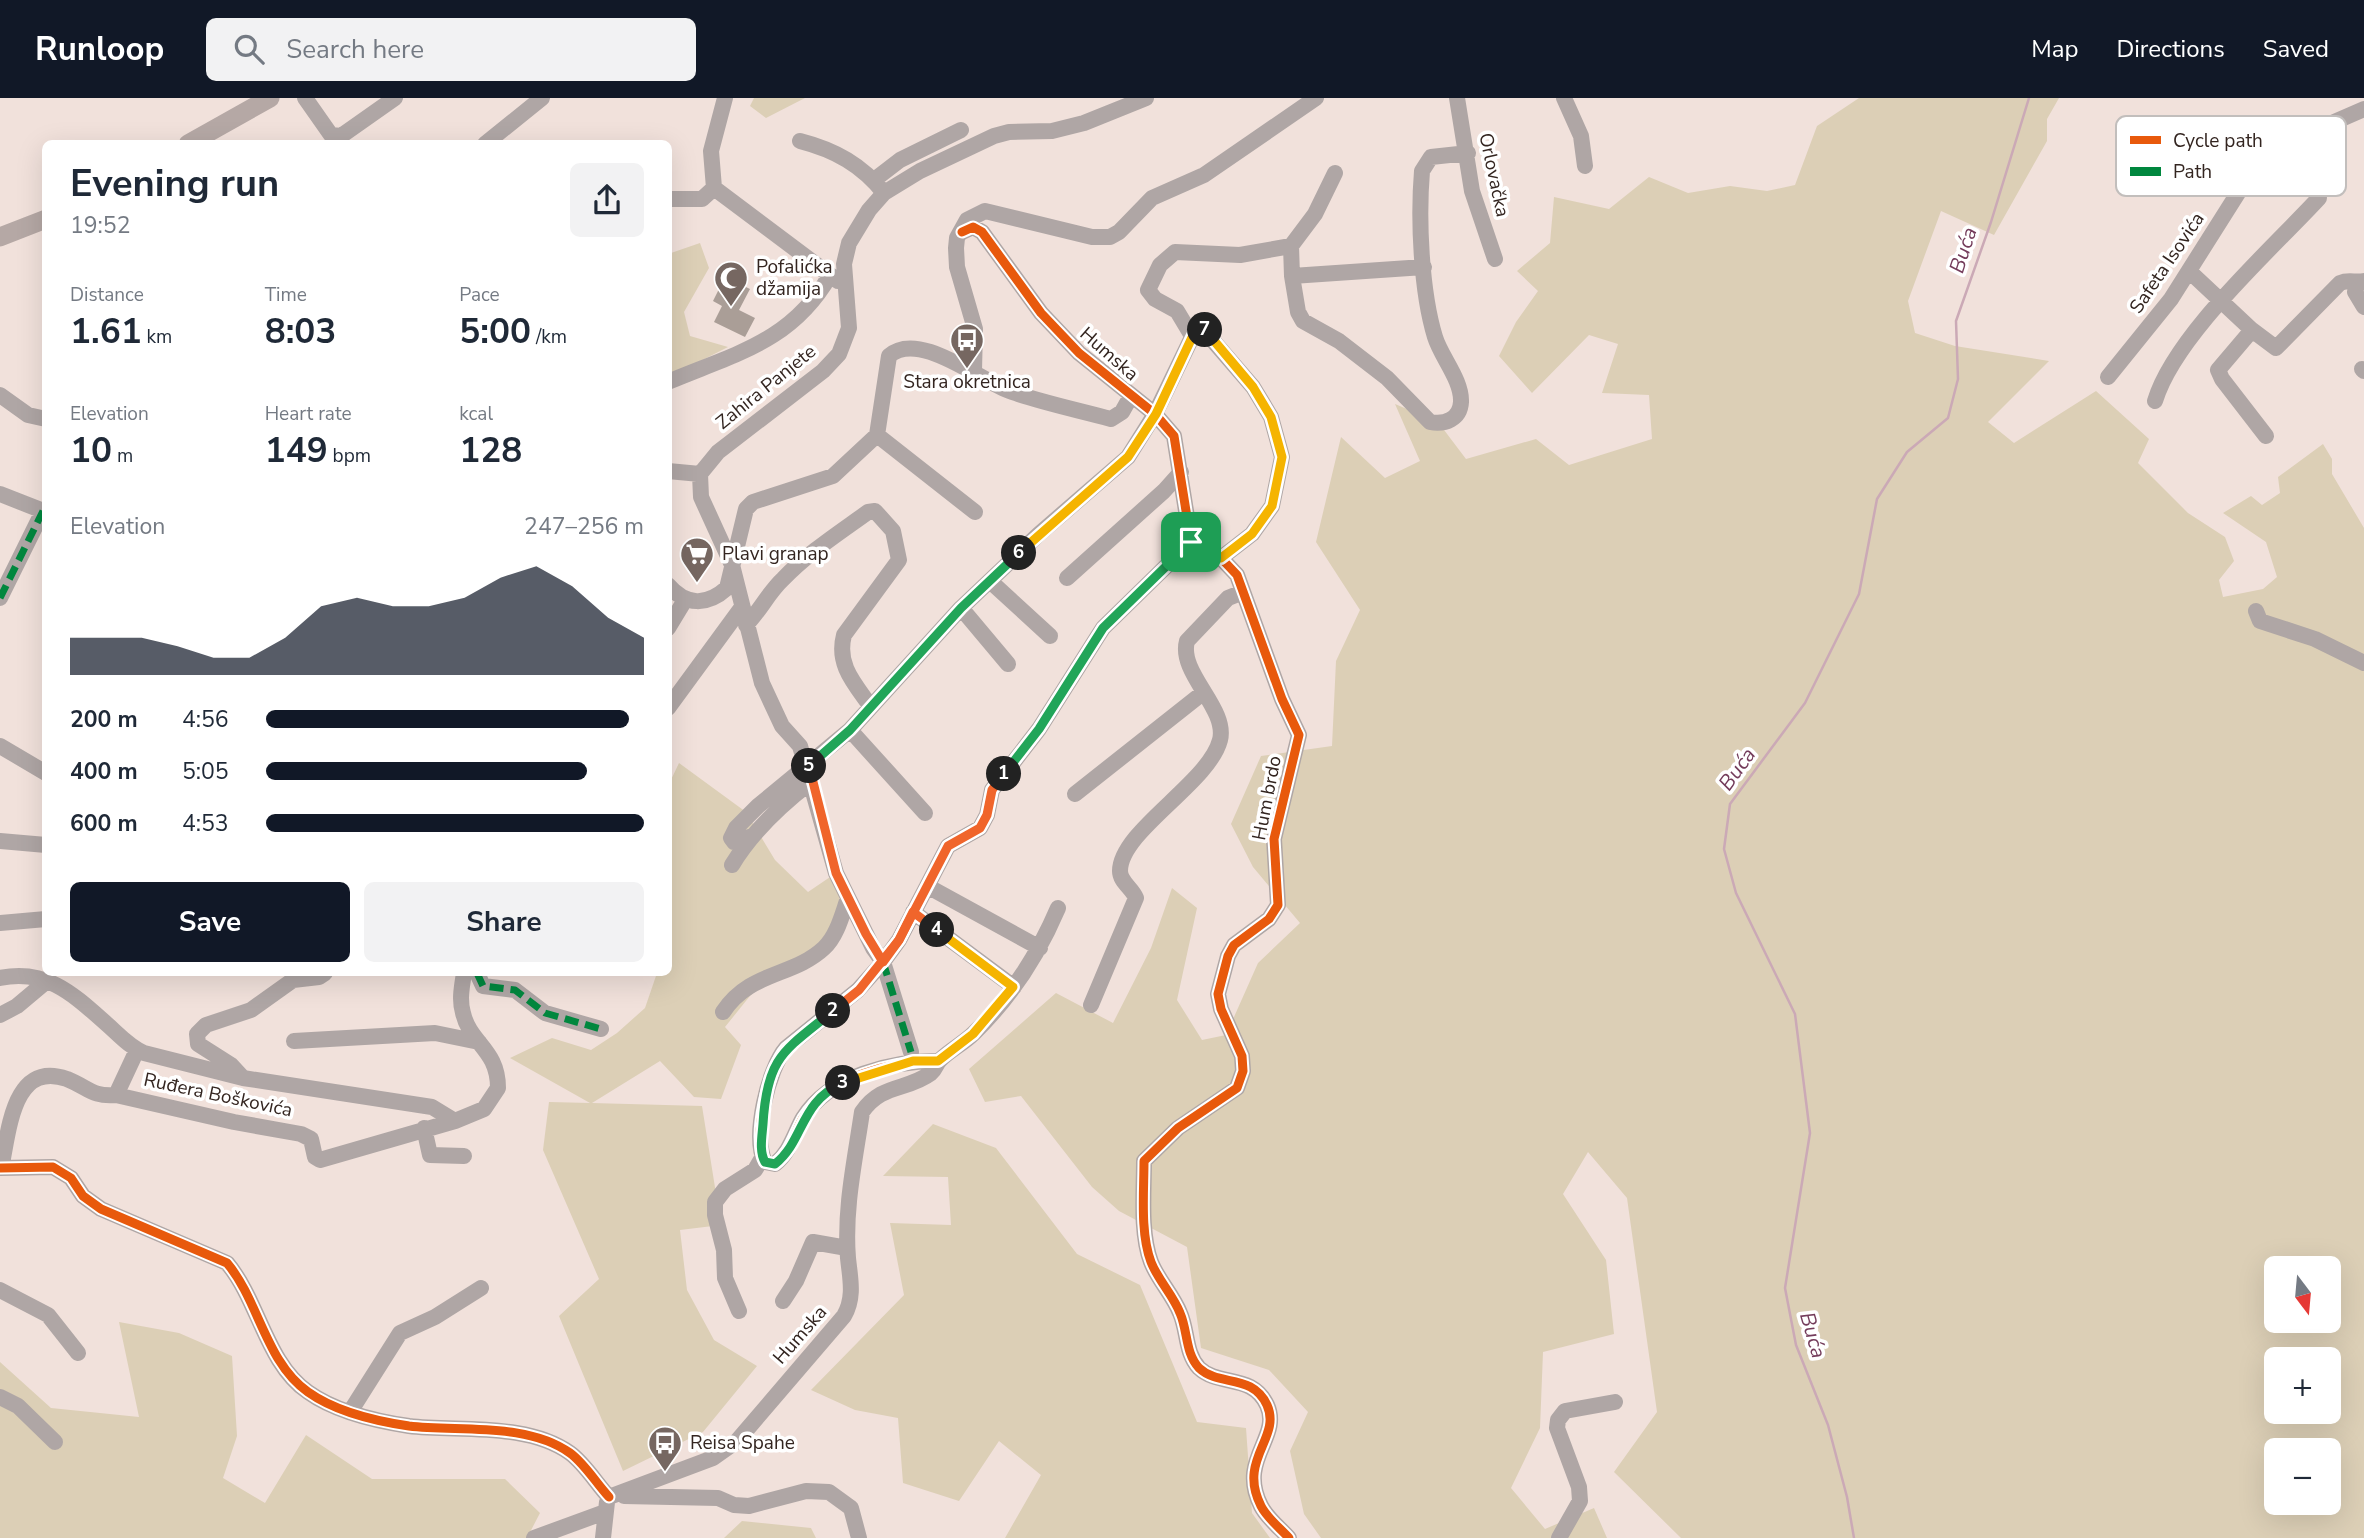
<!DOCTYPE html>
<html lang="en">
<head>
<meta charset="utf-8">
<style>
	body { margin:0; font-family:"Nunito Sans",sans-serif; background:#f2f2f3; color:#1f2937; height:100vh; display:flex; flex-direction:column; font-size:26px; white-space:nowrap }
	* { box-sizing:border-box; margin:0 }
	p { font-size:23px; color:#747a83 }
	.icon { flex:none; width:38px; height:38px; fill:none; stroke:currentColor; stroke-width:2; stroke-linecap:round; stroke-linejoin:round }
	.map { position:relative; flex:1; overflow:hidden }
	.side { position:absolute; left:42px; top:42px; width:630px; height:836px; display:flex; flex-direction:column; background:#fff; border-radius:10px; box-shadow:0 7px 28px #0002 }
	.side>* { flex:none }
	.needle { width:46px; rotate:164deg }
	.fabs { position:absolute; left:2264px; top:1158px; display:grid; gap:14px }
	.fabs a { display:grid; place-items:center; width:77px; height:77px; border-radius:10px; background:#fff; box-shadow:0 7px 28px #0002; font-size:35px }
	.pin { position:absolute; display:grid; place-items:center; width:60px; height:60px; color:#fff; margin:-30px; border-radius:14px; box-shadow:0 4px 10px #0006 }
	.km { position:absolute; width:35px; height:35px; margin:-18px; border-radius:50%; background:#222; color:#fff; font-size:19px; line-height:35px; text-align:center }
	.round { display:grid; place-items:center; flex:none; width:74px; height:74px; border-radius:10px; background:#f2f2f3 }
	.overview { display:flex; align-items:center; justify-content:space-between; height:119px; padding:0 28px }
	h1 { font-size:38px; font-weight:700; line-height:52px }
	.figures { display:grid; grid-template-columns:repeat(3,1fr); gap:10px; height:119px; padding:7px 28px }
	.figures div { display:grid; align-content:center }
	.figures b { font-size:35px; font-weight:700 }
	.figures small { font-size:19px; font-weight:400 }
	.figures p { font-size:19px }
	.chart { height:196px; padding:14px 28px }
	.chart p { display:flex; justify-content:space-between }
	.chart svg { width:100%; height:126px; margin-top:7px; fill:#111827; opacity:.7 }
	.primary-button { display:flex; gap:14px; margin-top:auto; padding:14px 28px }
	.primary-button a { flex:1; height:80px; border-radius:10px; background:#111827; color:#fff; font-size:28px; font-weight:700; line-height:80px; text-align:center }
	.primary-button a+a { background:#f2f2f3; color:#1f2937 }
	ul { padding:0 28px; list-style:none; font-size:23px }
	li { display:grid; grid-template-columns:112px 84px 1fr; align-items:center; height:52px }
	li i { height:18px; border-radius:9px; background:#111827 }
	header { display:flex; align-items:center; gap:42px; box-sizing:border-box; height:98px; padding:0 35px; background:#111827; color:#fff }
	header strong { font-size:33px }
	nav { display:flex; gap:38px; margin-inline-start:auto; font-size:24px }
	.search { width:490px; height:63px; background:#f2f2f3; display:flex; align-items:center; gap:18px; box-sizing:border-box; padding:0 24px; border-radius:10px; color:#747a83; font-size:26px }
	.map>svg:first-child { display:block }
</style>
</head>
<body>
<header>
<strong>Runloop</strong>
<div class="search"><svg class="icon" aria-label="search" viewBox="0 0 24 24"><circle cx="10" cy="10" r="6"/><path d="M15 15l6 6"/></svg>Search here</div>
<nav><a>Map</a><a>Directions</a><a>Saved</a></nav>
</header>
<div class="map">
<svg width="2364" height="1440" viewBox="0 0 2364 1440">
	<rect width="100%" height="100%" fill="#f1e1db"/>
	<!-- green -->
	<path fill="#dccfb6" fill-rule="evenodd" d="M754 0H805L766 20 750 8Z
		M1859 0H2059L2047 21V43L1994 137 1941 113 1908 203 1915 235 1955 248 2049 263 1988 324 2014 345 2096 293 2149 341 2138 365 2188 415 2225 439 2234 463 2219 482 2223 499 2263 491 2277 479 2266 444 2223 415 2251 398 2262 407 2280 395 2278 379 2323 346 2332 361V376L2364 430V1440H1681L1614 1374 1657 1314 1627 1100 1588 1054 1563 1096 1606 1162 1614 1236 1543 1254 1540 1330 1511 1390 1545 1431 1594 1410 1607 1440H1321L1304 1416 1290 1353 1308 1314 1269 1272 1201 1250 1187 1149 1119 1113 1092 1089 1021 998 985 1004 969 971 1056 895 1113 925 1151 850 1172 790 1197 810 1177 902 1202 942 1226 937 1258 865 1300 825 1253 769 1231 726 1261 658 1332 648 1336 563 1360 512 1316 444 1341 339 1385 380 1420 363 1395 306 1438 324 1466 361 1536 341 1569 367 1652 341 1649 297 1602 295 1618 246 1589 237 1532 295 1499 258 1516 224 1538 193 1517 173 1550 145 1554 99 1609 111 1649 79 1688 95 1730 88 1767 93 1795 87 1817 28ZM2277 1171H2329V1223H2277ZM2277 1262H2329V1314H2277ZM2277 1353H2329V1405H2277Z
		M668 145 671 155 700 145 709 170 684 214 690 238 728 249 669 279Z
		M679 665 746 714 775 762 808 794 836 775 842 817 811 860 766 878 725 929 741 947 721 1001 694 999 660 963 592 1005 702 1008 721 1127 680 1132 687 1192 714 1242 757 1268 703 1334 623 1373 559 1218 599 1181 543 1052 549 1004 590 1005 510 960 552 940 591 952 617 935 645 910 657 875H668V688Z
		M933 1026 996 1050 1077 1156 1140 1187 1197 1324 1246 1330 1252 1415 1270 1440H1005L1041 1377 999 1343 959 1403 903 1385 898 1320 855 1312 811 1292 904 1197 890 1125 951 1127 948 1079 883 1078Z
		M119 1224 179 1235 232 1258 237 1338 223 1380 265 1405 306 1337 372 1381H505L540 1415 527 1440H0V1264L51 1310 139 1319Z
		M742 1423 811 1430 816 1440H724Z"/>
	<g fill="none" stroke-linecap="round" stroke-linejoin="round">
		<!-- stream -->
		<path stroke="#cba9b6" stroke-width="2.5" d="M1854 1440 1847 1399 1828 1327 1796 1247 1785 1190 1810 1035 1795 916 1736 795 1724 751 1730 706 1805 605 1859 496 1877 401 1907 354 1948 320 1958 281 1956 223 1991 124 2029 0"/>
	</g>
	<!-- building -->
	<path fill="#aa9e97" d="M725 179 750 191 739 212 755 220 745 239 714 224 722 208 713 203Z"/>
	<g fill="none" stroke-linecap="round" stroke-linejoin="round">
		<!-- minor -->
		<path stroke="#afa6a5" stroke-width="16" d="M305 0 331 37 341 38 395 0
			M1457 0 1472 93 1495 161
			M1564 0 1581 38 1585 68
			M800 43C835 52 862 67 884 95
			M485 46 542 0
			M1335 75 1315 116 1291 148 1292 178 1298 214 1303 223 1339 243 1387 280 1430 324C1445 327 1460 321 1461 304 1462 282 1441 259 1435 239 1421 193 1418 121 1422 73L1431 59 1468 55
			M874 82 900 62 961 32
			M714 90 838 183
			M714 90 711 53 725 0
			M668 101H702L714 90
			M2189 173 2252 232 2276 250 2340 185C2349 181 2355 185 2364 183
			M1292 178 1424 169
			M2358 184 2355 194 2364 209
			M2252 232 2218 272 2222 281 2266 338
			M1192 238 1177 213 1155 201 1148 192 1160 167 1175 154 1240 157 1291 148
			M2362 271 2364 273
			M974 273 975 231 957 169 956 150 957 140 967 122 985 113 1092 139H1110L1119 134 1152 100 1204 77 1316 0
			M2108 279 2171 201 2238 95 2270 52 2364 11
			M668 284C734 256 792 244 830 177
			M0 297 28 317 46 321
			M2155 303C2175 237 2271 152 2319 100
			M877 337 975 414
			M668 373 700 376
			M0 396 46 414
			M1191 444 1221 460 1237 477 1282 601 1299 637 1274 741 1278 807 1269 821 1234 847 1228 858 1218 896 1221 911 1242 958 1243 973 1237 990 1178 1030 1144 1063C1144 1094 1140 1135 1151 1164 1158 1182 1173 1197 1180 1215 1188 1233 1185 1255 1199 1270 1219 1289 1252 1275 1267 1307 1282 1340 1237 1361 1261 1408 1267 1420 1280 1430 1289 1440
			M1067 480 1164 393 1181 374
			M990 483 1050 538
			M668 487C686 508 707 508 727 490L746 411 753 404 833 378 877 337 889 258C919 231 981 284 1012 294 1044 305 1078 312 1111 321L1122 314 1131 298
			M0 500 43 413
			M961 510 1008 566
			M2256 513 2260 523 2315 541 2364 565
			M746 527C760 513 768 495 783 481 808 455 839 435 868 414L875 413 893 433 899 462 844 537C836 567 855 586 871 609
			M668 530 685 502
			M668 610 742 509
			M850 632 925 715
			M0 648 46 675
			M1075 696 1204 594
			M753 738 734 744 731 740 736 730 758 708 850 632 961 510 1039 436 1128 359 1155 316 1196 231 1202 230 1253 289 1271 319 1282 359 1272 408 1252 436 1221 460
			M0 743 46 747
			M732 767C752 734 781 707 811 684
			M927 788 1040 850
			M913 814 1014 889
			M0 825 46 821
			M477 875 483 888 515 892 545 915 601 931
			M0 880C48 870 75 898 109 928 120 938 130 949 144 955L243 980 432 1009 455 1023 484 1011 498 990C498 951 470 946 463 915 459 902 462 888 464 875
			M1091 907 1136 800C1132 790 1120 784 1120 773 1120 733 1209 685 1220 642 1228 610 1178 575 1187 543L1228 500 1243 494
			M723 914C750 873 793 879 824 850 837 838 842 817 848 800
			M0 917 17 908 48 882
			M294 943 435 935 479 944
			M911 954 883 864 873 850 836 775 800 648 782 628 762 585 732 467 701 399 700 376 718 354 823 273 839 256 849 230 844 166 849 145 869 112 884 95 920 73 994 38 1009 34 1052 33 1084 25 1146 0
			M938 963C892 963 829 978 803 1020 794 1036 790 1054 775 1066L765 1064C752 1039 768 971 786 950L858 892 883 864 899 842 948 748 980 730 987 717 992 692 1039 631 1103 530 1191 444 1174 338 1155 316 1079 255 1041 215 982 134 973 129 962 134
			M243 980 231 967 198 946 197 936 206 927 251 912 293 882 319 879 325 875
			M116 997 137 952
			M424 1030 430 1057 464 1058
			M0 1070 53 1069 71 1080 83 1098 101 1111 227 1165C259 1203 266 1265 308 1294 336 1314 375 1323 409 1328 459 1334 527 1324 570 1355 585 1366 596 1385 609 1399
			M1 1070C9 1035 12 962 67 981 89 990 92 999 116 997L234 1024 301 1036 311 1041 315 1059 320 1062 455 1023
			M0 1192 48 1217 78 1255
			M783 1203 796 1183 813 1144 847 1150
			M739 1213 725 1180 724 1152 715 1117V1104L725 1091 755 1072 762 1060
			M0 1299 18 1308 55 1344
			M350 1314 400 1235 435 1219 481 1190
			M624 1398 718 1400 734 1407 749 1408 806 1393 829 1394 851 1410 859 1440
			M609 1399 713 1360 737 1343 844 1218C855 1199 850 1180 848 1160 844 1111 855 1062 862 1014 882 985 907 993 931 975 936 971 936 966 940 962 950 952 964 945 974 935 1011 899 1038 857 1058 810
			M534 1440 605 1414
			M603 1440 607 1404
			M1559 1440 1580 1403 1579 1389 1557 1330 1558 1322 1565 1313 1615 1304"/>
		<!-- major -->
		<path stroke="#b5a8a5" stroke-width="19" d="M188 46 270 0
			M0 139 46 121"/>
		<!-- quiet -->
		<path stroke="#00873e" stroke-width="7" stroke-dasharray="14 7" stroke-linecap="butt" d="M0 500 43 413
			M883 864 911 954
			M477 875 483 888 515 892 545 915 601 931"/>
		<!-- cycleway casing -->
		<g stroke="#fff" stroke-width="13">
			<path id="cycleway" d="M1191 444 1221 460 1237 477 1282 601 1299 637 1274 741 1278 807 1269 821 1234 847 1228 858 1218 896 1221 911 1242 958 1243 973 1237 990 1178 1030 1144 1063C1144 1094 1140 1135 1151 1164 1158 1182 1173 1197 1180 1215 1188 1233 1185 1255 1199 1270 1219 1289 1252 1275 1267 1307 1282 1340 1237 1361 1261 1408 1267 1420 1280 1430 1289 1440
				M938 963C892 963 829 978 803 1020 794 1036 790 1054 775 1066L765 1064C752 1039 768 971 786 950L858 892 883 864 899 842 948 748 980 730 987 717 992 692 1039 631 1103 530 1191 444 1174 338 1155 316 1079 255 1041 215 982 134 973 129 962 134
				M0 1070 53 1069 71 1080 83 1098 101 1111 227 1165C259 1203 266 1265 308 1294 336 1314 375 1323 409 1328 459 1334 527 1324 570 1355 585 1366 596 1385 609 1399"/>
		</g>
		<!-- cycleway -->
		<use href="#cycleway" stroke="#e8590c" stroke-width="9"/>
	</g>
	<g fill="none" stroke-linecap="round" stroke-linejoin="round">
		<!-- split-1 casing -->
		<g stroke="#fff" stroke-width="14">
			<path id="split-1" d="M1004 676 1039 631 1103 530 1191 444"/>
		</g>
		<!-- split-2 casing -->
		<g stroke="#fff" stroke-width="14">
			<path id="split-2" d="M833 913 859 892 899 842 948 748 980 730 987 717 992 692 1004 676"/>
		</g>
		<!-- split-3 casing -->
		<g stroke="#fff" stroke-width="14">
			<path id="split-3" d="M833 913C784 953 767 958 763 1026 762 1039 759 1053 765 1064L775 1066C805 1042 799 1004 843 985"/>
		</g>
		<!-- split-4 casing -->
		<g stroke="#fff" stroke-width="14">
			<path id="split-4" d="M843 985 913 963H938L973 936 1013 889 937 832"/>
		</g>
		<!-- split-5 casing -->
		<g stroke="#fff" stroke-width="14">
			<path id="split-5" d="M809 668 836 775 866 836 883 864 899 842 913 814 937 832"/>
		</g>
		<!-- split-6 casing -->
		<g stroke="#fff" stroke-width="14">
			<path id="split-6" d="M809 668 850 632 961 510 1019 455"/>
		</g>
		<!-- split-7 casing -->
		<g stroke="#fff" stroke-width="14">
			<path id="split-7" d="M1019 455 1128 359 1156 316 1196 231 1205 232"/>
		</g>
		<!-- split-8 casing -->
		<g stroke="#fff" stroke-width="14">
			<path id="split-8" d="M1191 444 1221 460 1252 436 1272 408 1282 359 1271 319 1253 289 1205 232"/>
		</g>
		<!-- split-1 -->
		<use href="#split-1" stroke="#22a559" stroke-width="9"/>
		<!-- split-2 -->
		<use href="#split-2" stroke="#f0652b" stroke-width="9"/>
		<!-- split-3 -->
		<use href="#split-3" stroke="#22a559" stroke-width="9"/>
		<!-- split-4 -->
		<use href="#split-4" stroke="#f5b400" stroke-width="9"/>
		<!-- split-5 -->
		<use href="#split-5" stroke="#f0652b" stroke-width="9"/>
		<!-- split-6 -->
		<use href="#split-6" stroke="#22a559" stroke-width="9"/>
		<!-- split-7 -->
		<use href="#split-7" stroke="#f5b400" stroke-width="9"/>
		<!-- split-8 -->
		<use href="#split-8" stroke="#f5b400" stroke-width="9"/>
	</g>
	<!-- icons -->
	<defs>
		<g id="mosque-pin" transform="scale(1.75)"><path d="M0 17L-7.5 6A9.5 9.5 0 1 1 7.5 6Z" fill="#766761" stroke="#fff"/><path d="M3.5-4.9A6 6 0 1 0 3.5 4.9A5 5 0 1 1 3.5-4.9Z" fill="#fff"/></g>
		<g id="bus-pin" transform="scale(1.75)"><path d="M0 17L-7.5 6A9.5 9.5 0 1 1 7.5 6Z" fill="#766761" stroke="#fff"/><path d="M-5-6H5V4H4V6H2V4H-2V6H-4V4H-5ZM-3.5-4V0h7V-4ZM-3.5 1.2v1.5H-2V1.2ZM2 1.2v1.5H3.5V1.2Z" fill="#fff"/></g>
		<g id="supermarket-pin" transform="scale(1.75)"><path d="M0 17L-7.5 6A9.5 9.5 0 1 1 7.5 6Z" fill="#766761" stroke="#fff"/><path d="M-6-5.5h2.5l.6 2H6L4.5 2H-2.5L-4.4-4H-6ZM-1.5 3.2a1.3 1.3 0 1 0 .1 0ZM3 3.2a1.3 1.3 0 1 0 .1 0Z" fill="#fff"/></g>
	</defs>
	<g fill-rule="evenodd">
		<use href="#mosque-pin" x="731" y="180"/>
		<use href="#bus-pin" x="967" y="242"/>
		<use href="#supermarket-pin" x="697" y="456"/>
		<use href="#bus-pin" x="665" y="1345"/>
	</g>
	<g text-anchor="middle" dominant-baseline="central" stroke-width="7" stroke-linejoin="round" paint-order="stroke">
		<!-- street labels -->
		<g font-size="19" fill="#332520" stroke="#fff">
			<text transform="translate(1494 77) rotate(78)">Orlovačka</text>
			<text transform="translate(2167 165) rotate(-56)">Safeta Isovića</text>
			<text transform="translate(1109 256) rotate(41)">Humska</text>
			<text transform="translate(766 289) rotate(-39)">Zahira Panjete</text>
			<text transform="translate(1267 700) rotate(-79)">Hum brdo</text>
			<text transform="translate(218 997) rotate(12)">Ruđera Boškovića</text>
			<text transform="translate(800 1237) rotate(-49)">Humska</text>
		</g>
		<!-- poi labels -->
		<g font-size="19" fill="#332520" stroke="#fff" text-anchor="start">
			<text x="756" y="169">Pofalićka<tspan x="756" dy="22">džamija</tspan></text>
			<text x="967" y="284" text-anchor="middle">Stara okretnica</text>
			<text x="722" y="456">Plavi granap</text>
			<text x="690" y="1345">Reisa Spahe</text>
		</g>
		<!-- water labels -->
		<g font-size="21" font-style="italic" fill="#743c5b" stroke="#fff">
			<text transform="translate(1963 152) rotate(-72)">Buća</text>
			<text transform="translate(1737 671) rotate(-54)">Buća</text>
			<text transform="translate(1813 1237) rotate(74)">Buća</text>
		</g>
	</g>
	<!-- legend -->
	<rect x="2116" y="18" width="230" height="80" rx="10" fill="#fff" stroke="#c2bebc" stroke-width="2"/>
	<rect x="2130" y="38" width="31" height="8" fill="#e8590c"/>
	<rect x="2130" y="69" width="31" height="9" fill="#00873e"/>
	<g font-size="19" fill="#332520">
		<text x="2173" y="49">Cycle path</text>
		<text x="2173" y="80">Path</text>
	</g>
</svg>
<div class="fabs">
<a><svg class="needle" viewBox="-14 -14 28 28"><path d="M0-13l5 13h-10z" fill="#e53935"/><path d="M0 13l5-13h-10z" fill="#747a83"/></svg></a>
<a>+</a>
<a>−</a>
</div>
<div class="pin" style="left:1191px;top:444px;background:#1e9e55"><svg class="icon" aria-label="arrive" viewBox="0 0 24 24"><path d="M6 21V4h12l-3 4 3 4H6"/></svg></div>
<b class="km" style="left:1004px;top:676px">1</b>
<b class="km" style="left:833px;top:913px">2</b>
<b class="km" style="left:843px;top:985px">3</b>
<b class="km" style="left:937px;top:832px">4</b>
<b class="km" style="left:809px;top:668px">5</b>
<b class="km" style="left:1019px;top:455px">6</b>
<b class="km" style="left:1205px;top:232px">7</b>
<section class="side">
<div class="overview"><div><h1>Evening run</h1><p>19:52</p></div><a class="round"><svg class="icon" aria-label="share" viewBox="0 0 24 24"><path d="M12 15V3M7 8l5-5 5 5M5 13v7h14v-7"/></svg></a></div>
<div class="figures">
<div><p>Distance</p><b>1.61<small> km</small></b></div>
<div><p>Time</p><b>8:03</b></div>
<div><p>Pace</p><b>5:00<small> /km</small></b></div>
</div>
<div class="figures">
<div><p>Elevation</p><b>10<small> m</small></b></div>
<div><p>Heart rate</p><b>149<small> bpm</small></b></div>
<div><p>kcal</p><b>128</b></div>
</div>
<div class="chart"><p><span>Elevation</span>247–256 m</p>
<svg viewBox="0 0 160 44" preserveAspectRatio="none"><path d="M0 44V31L10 31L20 31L30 34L40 38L50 38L60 31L70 20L80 17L90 20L100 20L110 17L120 10L130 6L140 13L150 24L160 31V44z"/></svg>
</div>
<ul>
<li><b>200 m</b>4:56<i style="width:96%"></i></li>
<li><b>400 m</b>5:05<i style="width:85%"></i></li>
<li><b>600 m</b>4:53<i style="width:100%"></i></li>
</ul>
<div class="primary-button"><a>Save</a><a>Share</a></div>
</section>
</div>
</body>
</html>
